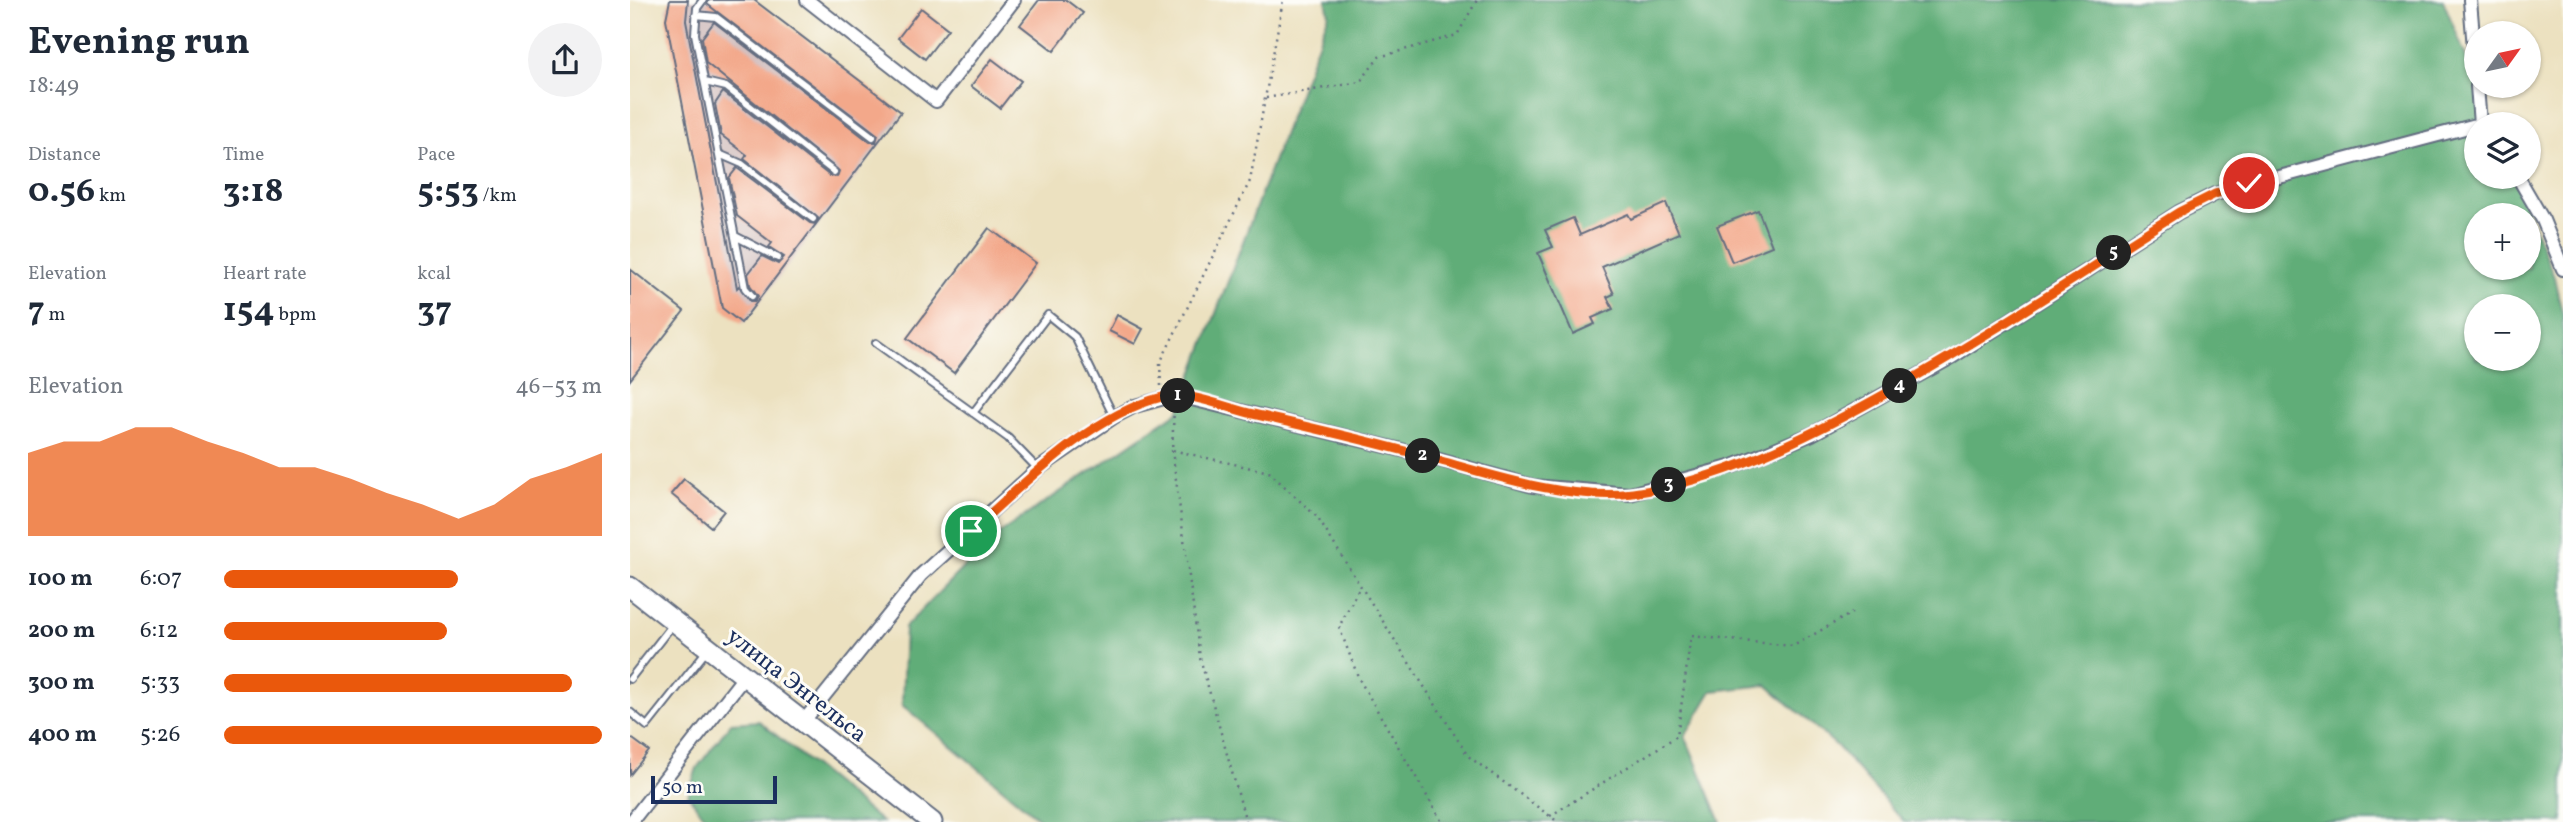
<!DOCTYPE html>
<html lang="en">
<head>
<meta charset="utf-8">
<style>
	body { margin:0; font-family:Vollkorn,serif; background:#f2f2f3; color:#1f2937; height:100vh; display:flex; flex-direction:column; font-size:26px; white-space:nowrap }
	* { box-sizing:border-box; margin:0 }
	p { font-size:23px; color:#747a83 }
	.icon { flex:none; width:38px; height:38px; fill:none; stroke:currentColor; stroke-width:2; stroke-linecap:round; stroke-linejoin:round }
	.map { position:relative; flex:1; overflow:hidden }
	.details { display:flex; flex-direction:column; background:#fff; width:630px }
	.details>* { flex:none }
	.needle { width:46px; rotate:57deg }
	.tools { position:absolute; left:1834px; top:21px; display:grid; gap:14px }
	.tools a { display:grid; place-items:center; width:77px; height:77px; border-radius:50%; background:#fff; box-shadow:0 2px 5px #0004; font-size:35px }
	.scale { position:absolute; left:21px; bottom:18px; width:126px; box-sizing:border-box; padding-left:7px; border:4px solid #1b2f5e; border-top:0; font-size:19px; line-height:24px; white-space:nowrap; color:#1b2f5e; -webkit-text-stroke:5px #fdfcf7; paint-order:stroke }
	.pin { position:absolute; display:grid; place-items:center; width:60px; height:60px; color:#fff; margin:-30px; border:4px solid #fff; border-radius:50%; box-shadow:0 2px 7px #0007 }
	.km { position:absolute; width:35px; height:35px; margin:-18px; border-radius:50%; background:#222; color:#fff; font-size:19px; line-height:35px; text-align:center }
	.round { display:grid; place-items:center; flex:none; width:74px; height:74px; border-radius:37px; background:#f2f2f3 }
	.head { display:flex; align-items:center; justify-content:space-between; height:119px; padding:0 28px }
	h1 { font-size:38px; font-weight:700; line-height:52px }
	.metrics { display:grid; grid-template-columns:repeat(3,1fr); gap:10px; height:119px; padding:7px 28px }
	.metrics div { display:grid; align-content:center }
	.metrics b { font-size:35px; font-weight:700 }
	.metrics small { font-size:19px; font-weight:400 }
	.metrics p { font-size:19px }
	.chart { height:196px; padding:14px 28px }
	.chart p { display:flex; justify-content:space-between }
	.chart svg { width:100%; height:126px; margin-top:7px; fill:#ea580c; opacity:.7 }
	ul { padding:0 28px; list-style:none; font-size:23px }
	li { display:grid; grid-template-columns:112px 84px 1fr; align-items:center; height:52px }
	li i { height:18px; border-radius:9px; background:#ea580c }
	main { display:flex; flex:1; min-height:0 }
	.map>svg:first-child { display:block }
</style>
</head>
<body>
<main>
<section class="details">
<div class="head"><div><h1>Evening run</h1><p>18:49</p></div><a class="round"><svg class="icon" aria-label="share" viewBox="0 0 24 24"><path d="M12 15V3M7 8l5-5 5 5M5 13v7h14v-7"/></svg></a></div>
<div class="metrics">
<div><p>Distance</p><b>0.56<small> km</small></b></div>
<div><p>Time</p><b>3:18</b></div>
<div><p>Pace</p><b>5:53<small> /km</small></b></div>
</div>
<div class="metrics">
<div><p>Elevation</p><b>7<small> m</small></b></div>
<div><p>Heart rate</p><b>154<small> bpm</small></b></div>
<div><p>kcal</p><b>37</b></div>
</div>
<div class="chart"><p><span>Elevation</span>46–53 m</p>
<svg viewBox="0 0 160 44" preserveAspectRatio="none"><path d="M0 44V15L10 11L20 11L30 6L40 6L50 11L60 15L70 20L80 20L90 24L100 29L110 33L120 38L130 33L140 24L150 20L160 15V44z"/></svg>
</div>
<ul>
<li><b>100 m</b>6:07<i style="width:62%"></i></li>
<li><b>200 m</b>6:12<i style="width:59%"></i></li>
<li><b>300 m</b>5:33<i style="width:92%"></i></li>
<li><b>400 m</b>5:26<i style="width:100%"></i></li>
</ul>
</section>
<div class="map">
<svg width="1933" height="822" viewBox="0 0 1933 822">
	<rect width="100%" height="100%" fill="#fdfcf7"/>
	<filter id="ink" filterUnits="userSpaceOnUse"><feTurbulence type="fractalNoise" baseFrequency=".0143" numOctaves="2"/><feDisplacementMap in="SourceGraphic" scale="14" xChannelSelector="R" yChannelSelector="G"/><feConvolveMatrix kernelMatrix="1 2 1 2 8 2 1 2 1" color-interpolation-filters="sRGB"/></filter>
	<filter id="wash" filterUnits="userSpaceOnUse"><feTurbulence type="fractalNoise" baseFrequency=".00686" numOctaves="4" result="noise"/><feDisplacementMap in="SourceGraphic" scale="28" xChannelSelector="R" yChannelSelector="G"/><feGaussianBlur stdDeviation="1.57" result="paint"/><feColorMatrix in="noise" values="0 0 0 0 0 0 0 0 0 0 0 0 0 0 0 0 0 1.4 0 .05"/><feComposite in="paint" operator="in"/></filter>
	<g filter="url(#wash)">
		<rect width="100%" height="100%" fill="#ece1c0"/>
		<!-- industrial -->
		<path fill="#d2bfbf" d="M42 0H122L272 116 114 323 92 306 36 8Z"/>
		<!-- forest -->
		<path fill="#60ad78" stroke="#3e6e6b" stroke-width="2" fill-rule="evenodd" d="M696 0H1813L1863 124H1846V177H1884L1924 277 1933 317V822H1274L1207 746 1137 685 1082 691 1055 736 1091 822H413L272 705 275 627 361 539 549 411 699 14ZM1846 215H1899V268H1846ZM1846 306H1899V359H1846Z
			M129 721 252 822H79L58 795 67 768 101 723Z"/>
		<g id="blocks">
			<!-- building -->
			<path fill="#f3a88a" d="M40 0H58L56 21 107 288 109 286 120 301H125L128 296 120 285 118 274 132 256 148 264 154 257 139 247 142 243 107 216 99 178 107 168 180 223 186 224 188 218 114 159 117 155 91 135 85 104 93 92 200 176 207 177 209 171 76 63 72 38 84 22 240 142H246L248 135 77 4 79 0H124L271 112 111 323 92 308 36 19Z
				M409 0H436L453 13 424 51 390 25Z
				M291 8 318 29 295 59 268 38Z
				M362 59 391 81 370 108 341 86Z
				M1036 203 1049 233 972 267 984 294 977 297 983 309 962 318 965 324 943 334 908 253 923 247 915 230 943 218 950 235 998 214 1001 219Z
				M1128 210 1142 246 1102 262 1087 226Z
				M359 228 406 263 324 373 277 338Z
				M0 269 54 311 0 380Z
				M487 315 513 329 505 344 479 331Z
				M54 479 94 511 81 527 41 494Z
				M0 737 19 751 0 775Z"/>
		</g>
	</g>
	<g filter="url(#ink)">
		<use href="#blocks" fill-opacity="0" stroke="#646d80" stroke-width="2"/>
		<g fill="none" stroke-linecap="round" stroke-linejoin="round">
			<!-- service casing -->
			<g stroke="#646d80" stroke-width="10">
				<path id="service" d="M73 0 67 8 65 34 115 288 122 296
					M66 15 86 17 243 137
					M75 82 96 87 204 172
					M89 154 112 164 183 219
					M105 236 148 258
					M246 343 378 438 408 469
					M343 413 418 315 445 337 484 417
					M0 679 43 624
					M0 712 17 726 78 649"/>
			</g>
			<!-- minor casing -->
			<g stroke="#646d80" stroke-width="16">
				<path id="minor" d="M177 0 306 101 384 0
					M1840 0 1846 72
					M1847 86 1850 124
					M1888 177 1913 220 1933 269
					M173 722 291 575 408 469 484 417 505 406 545 395 784 453 903 486 1000 494 1103 466 1182 434 1322 357 1549 212 1585 194 1846 125
					M1 822 114 677"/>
			</g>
			<!-- secondary casing -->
			<g stroke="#646d80" stroke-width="23">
				<path id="secondary" d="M0 587 302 822"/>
			</g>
			<!-- path -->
			<path stroke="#646d80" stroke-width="2.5" stroke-dasharray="2 5" stroke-linecap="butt" d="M636 98 730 82 749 57 827 35 847 0
				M531 386 530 363 620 181 653 0
				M544 409 542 450 639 472 687 517 838 756 928 822
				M542 450 570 658 616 822
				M728 590 709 627 729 679 812 822
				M920 816 1047 736 1061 636 1163 646 1222 613"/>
			<!-- service -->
			<use href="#service" stroke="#fff" stroke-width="6"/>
			<!-- minor -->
			<use href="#minor" stroke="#fff" stroke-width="12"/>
			<!-- secondary -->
			<use href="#secondary" stroke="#fff" stroke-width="19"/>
		</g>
	</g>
	<g fill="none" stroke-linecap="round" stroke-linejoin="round" filter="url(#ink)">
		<!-- route casing -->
		<g stroke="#fff" stroke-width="14">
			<path id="route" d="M341 531C395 483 459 416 532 397 558 390 596 408 623 414 678 427 732 439 786 454 851 471 936 502 1003 493 1089 481 1172 440 1246 399 1351 341 1449 275 1549 212L1585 194 1619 183"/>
		</g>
		<!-- route -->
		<use href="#route" stroke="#ea580c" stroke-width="9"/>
	</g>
	<g text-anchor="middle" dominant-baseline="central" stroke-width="6" stroke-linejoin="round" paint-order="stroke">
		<!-- street labels -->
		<g font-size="24" fill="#1b2f5e" stroke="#fdfcf7">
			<text transform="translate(166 686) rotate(38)">улица Энгельса</text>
		</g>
	</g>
</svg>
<div class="tools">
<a><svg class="needle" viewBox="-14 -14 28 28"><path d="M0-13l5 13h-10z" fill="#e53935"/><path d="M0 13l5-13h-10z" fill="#747a83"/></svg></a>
<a><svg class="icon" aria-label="layers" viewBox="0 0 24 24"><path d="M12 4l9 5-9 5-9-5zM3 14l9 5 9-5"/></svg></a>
<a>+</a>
<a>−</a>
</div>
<div class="scale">50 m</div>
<div class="pin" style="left:341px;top:531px;background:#1e9e55"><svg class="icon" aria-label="arrive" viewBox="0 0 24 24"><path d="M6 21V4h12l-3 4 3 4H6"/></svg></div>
<div class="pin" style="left:1619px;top:183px;background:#d93025"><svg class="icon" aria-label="check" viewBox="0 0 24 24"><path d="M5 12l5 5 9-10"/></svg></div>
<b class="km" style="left:548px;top:396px">1</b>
<b class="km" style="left:793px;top:456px">2</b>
<b class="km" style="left:1039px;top:485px">3</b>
<b class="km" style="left:1270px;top:386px">4</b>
<b class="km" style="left:1484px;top:253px">5</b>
</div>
</main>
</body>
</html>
